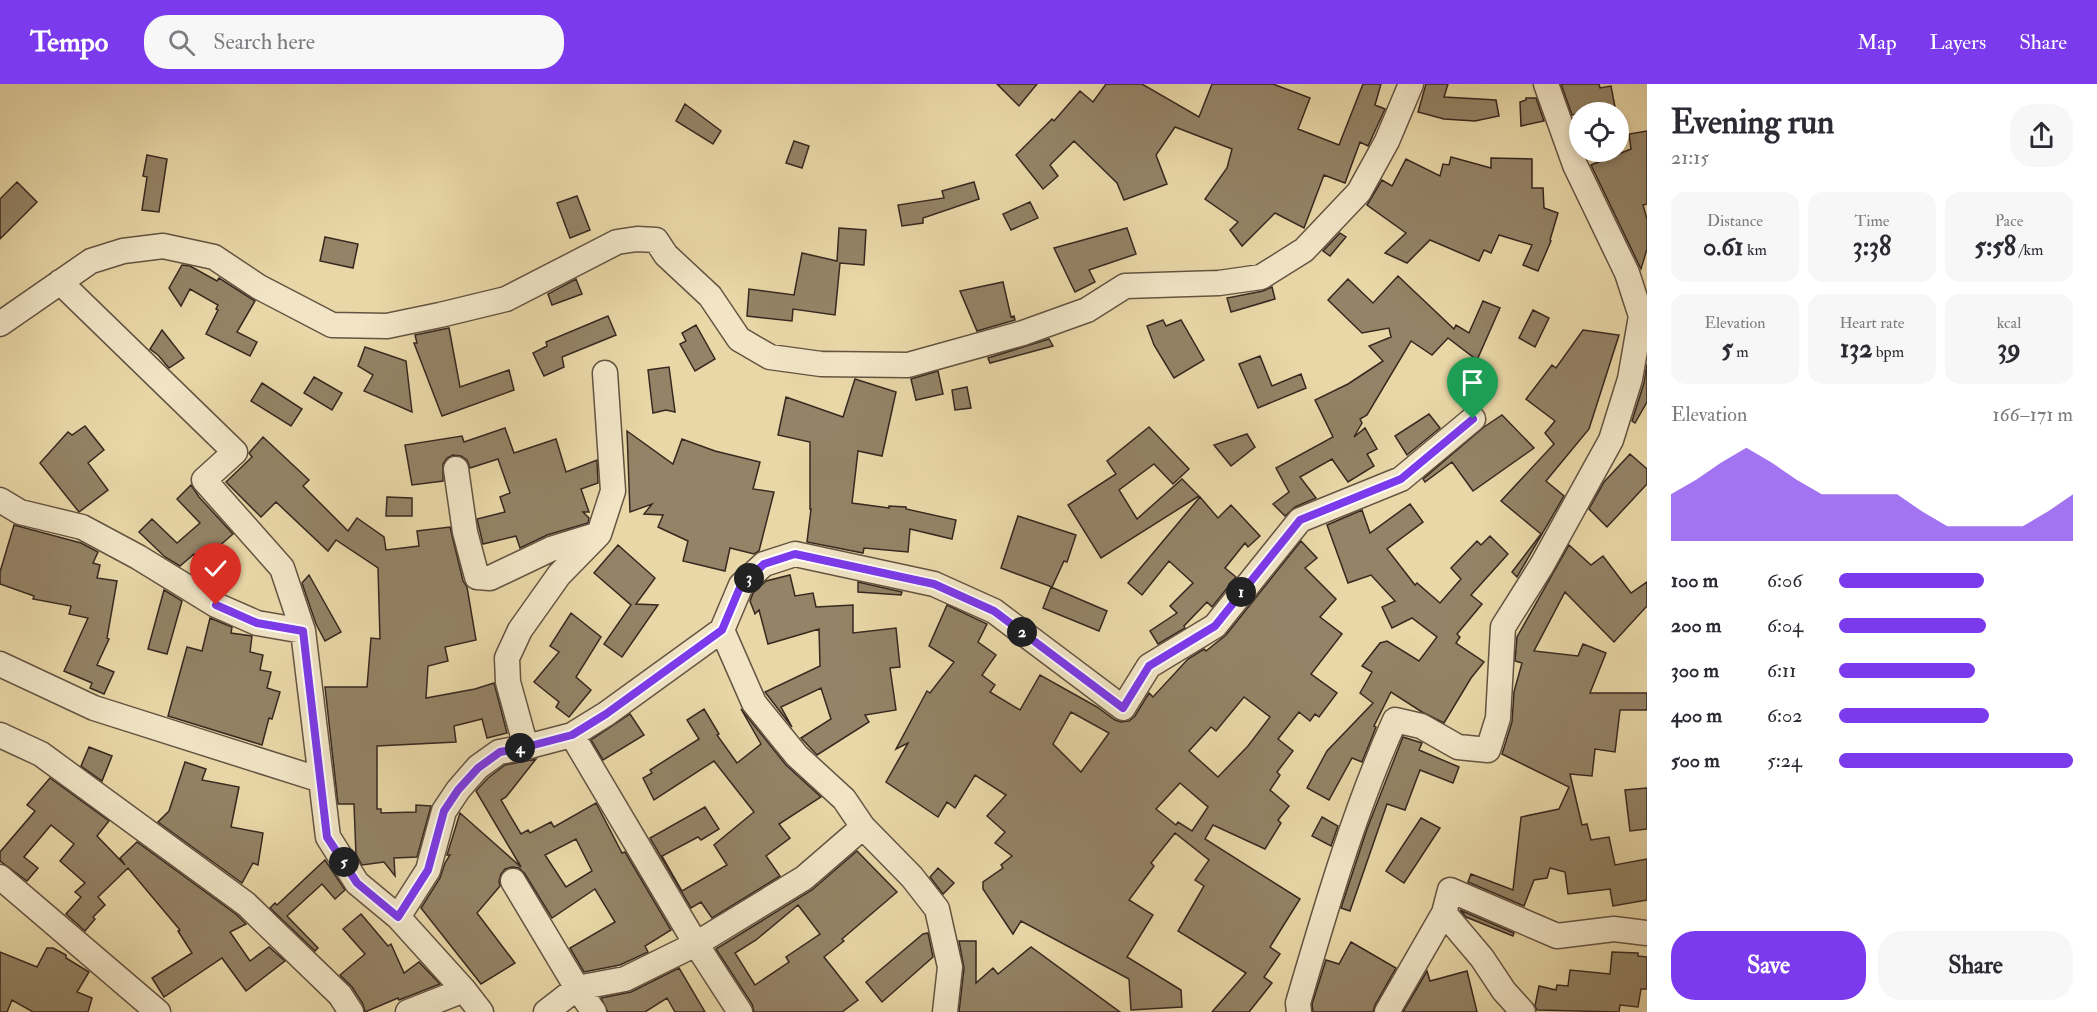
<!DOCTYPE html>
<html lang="en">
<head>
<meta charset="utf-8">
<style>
	body { margin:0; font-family:"IM FELL Double Pica",serif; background:#f7f7f7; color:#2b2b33; height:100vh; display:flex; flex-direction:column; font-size:22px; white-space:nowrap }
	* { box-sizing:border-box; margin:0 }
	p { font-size:20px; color:#7c7c81 }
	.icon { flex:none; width:33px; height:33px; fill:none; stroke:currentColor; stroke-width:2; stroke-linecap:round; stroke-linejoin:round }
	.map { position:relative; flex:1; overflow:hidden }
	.panel { display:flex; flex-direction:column; background:#fff; width:450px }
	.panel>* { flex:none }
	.fabs { position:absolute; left:1569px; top:18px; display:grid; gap:12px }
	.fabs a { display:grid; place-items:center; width:60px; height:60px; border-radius:50%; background:#fff; box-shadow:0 3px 9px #0003; font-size:30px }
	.pin { position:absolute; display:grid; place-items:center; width:51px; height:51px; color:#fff; margin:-62px -26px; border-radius:50% 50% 50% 0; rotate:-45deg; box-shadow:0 0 6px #0007 }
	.pin .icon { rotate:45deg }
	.km { position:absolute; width:30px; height:30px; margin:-15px; border-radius:50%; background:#222; color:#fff; font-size:16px; line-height:30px; text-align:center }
	.round { display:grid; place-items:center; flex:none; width:63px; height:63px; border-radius:24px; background:#f7f7f7 }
	.summary { display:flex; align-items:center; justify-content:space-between; height:102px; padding:0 24px }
	h1 { font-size:33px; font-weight:700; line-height:45px }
	.stats { display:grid; grid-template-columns:repeat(3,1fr); gap:9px; height:102px; padding:6px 24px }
	.stats div { display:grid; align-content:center; border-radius:15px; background:#f7f7f7; text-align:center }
	.stats b { font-size:26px; font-weight:700 }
	.stats small { font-size:16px; font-weight:400 }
	.stats p { font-size:16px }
	.chart { height:168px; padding:12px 24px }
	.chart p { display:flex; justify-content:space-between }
	.chart svg { width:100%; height:108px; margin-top:6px; fill:#7c3aed; opacity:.7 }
	.cta { display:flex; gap:12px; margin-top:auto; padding:12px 24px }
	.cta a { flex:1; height:69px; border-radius:24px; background:#7c3aed; color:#fff; font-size:24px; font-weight:700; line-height:69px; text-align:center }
	.cta a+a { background:#f7f7f7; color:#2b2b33 }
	ul { padding:0 24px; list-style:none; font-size:20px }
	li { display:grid; grid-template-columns:96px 72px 1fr; align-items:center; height:45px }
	li i { height:15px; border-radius:8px; background:#7c3aed }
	header { display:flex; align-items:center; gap:36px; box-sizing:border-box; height:84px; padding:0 30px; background:#7c3aed; color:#fff }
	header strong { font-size:28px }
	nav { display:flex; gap:33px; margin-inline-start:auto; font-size:21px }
	.search { width:420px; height:54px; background:#f7f7f7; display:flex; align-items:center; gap:15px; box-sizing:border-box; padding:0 21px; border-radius:24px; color:#7c7c81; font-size:22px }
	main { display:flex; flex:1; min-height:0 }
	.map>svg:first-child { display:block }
</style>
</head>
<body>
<header>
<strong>Tempo</strong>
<div class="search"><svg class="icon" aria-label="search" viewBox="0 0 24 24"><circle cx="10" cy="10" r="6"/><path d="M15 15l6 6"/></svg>Search here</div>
<nav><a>Map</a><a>Layers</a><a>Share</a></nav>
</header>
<main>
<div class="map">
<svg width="1647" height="928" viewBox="0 0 1647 928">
	<rect width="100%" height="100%" fill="#e9d7a7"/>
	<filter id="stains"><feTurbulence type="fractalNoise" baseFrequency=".00333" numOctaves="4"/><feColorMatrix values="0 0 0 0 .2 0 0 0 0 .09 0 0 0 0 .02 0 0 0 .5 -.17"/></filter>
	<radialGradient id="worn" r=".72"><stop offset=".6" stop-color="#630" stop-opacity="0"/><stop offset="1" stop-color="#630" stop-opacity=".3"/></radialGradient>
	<!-- building -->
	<path fill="#948366" stroke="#372820" stroke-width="1.5" fill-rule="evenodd" d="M997 0H1037L1019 22Z
		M1106 0H1142L1199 33 1212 0H1273L1310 14 1298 45 1339 61 1363 0H1381L1375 21 1385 25 1368 62 1360 58 1345 99 1324 91 1304 144 1275 129 1242 162 1230 146 1238 138 1205 115 1227 84 1232 65 1175 43 1156 71 1167 100 1124 116 1117 99 1074 57 1050 81 1058 92 1043 105 1016 71 1052 35 1054 37 1080 7 1093 18Z
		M1426 0H1448L1444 13 1496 16 1499 32 1475 37 1444 35 1418 28Z
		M1561 0H1599L1600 4 1611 2 1615 23 1572 31Z
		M1526 14H1536L1544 37 1521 42 1520 18 1526 16Z
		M685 20 721 47 713 60 676 37Z
		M1647 47V120L1643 121 1647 135V165L1641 185 1591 81 1631 65 1629 50Z
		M794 57 809 62 802 84 786 79Z
		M147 71 167 75 159 128 142 126 147 93 143 92Z
		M1451 73 1491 84V74L1532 75V104H1543L1544 124 1558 129 1550 156 1551 157 1538 187 1523 181 1532 161 1499 151 1491 169 1484 166 1479 177 1430 156 1407 179 1385 169 1406 149 1367 121 1382 96 1392 102 1406 75 1440 92 1443 80 1449 81Z
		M17 98 37 118 0 155V115Z
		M974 98 979 115 923 134V139L902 142 898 121 944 114 942 107Z
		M577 112 590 146 570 154 557 119Z
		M1030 118 1038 134 1011 146 1003 130Z
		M839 144 866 146 864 181 840 179 835 231 793 225 792 237 747 232 749 205 794 211 802 169 837 177Z
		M1127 144 1136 170 1089 186 1095 198 1075 208 1054 164Z
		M1340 149 1346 153 1330 172 1323 167Z
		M325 153 358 160 353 184 320 177Z
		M182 181 190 182 217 197 219 194 255 217 237 248 257 258 250 272 206 250 218 226 216 225 218 221 190 205 181 222 169 204Z
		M1398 192 1454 245 1456 241 1469 249 1483 217 1500 224 1477 276 1448 254 1432 271 1411 257 1367 331 1360 335 1362 339 1354 353 1365 344 1377 365 1367 370 1374 382 1348 398 1332 375 1300 393 1316 414 1295 423 1285 432 1273 420 1289 408 1276 384 1333 353 1315 316 1348 300 1383 277 1369 262 1391 253 1389 244 1362 249 1328 216 1348 195 1373 219Z
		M576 195 582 210 552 221 548 210Z
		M1003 198 1011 233 1014 232 1015 236 977 247 960 207Z
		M1272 203 1275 215 1231 228 1227 214 1263 207Z
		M1533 226 1549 234 1535 263 1519 254Z
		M608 232 616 251 562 273 564 283 544 292 533 269 547 262 546 258Z
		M1163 236 1166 242 1181 236 1204 276 1174 294 1154 261 1147 242Z
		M696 241 715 275 695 287 680 260 686 257 682 249Z
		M449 244 460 303 509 286 514 306 442 332 414 259H417L415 251Z
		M162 246 184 274 169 284 158 271 150 265Z
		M1583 246 1619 251 1589 345 1546 397 1564 412 1517 493 1512 488 1541 450 1501 417 1554 360 1545 349 1555 337 1526 315 1552 281 1556 284Z
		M1049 255 1053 262 990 279 988 274Z
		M365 263 406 277 412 328 364 307 373 291 358 282Z
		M1260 272 1272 302 1301 290 1306 304 1258 324 1239 280Z
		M1647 280V318L1635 339 1632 337 1644 299Z
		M669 283 675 328 666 326 653 329 648 286Z
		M938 287 943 310 916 316 911 295Z
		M314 293 342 309 332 326 304 309Z
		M855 295 896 308 882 372 858 367 852 419 889 424V422L906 423V425L956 436 952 455 910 445 908 468 864 464 863 469 807 458 811 425H810V358L778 351 786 313 843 333Z
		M262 299 302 325 291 342 251 317Z
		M967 303 971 324 955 326 952 306Z
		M1429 330 1440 344 1407 371 1395 352Z
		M1502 331 1534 364 1473 407 1452 378 1425 398 1423 395 1484 343Z
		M85 342 104 366 88 379 108 406 79 428 40 379 68 348 72 351Z
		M1149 343 1189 385 1173 400 1154 380 1119 406 1137 435 1182 395 1199 412 1101 474 1068 421 1116 390 1107 377Z
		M505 344 514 369 556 355 566 388 597 376 598 399 581 405 589 428H583L589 434 588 439 547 451 520 464 516 452 483 460 477 435 505 428 500 413 510 409 498 375 470 384 467 376 461 372 453 371 447 374 443 380V397L412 401 405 361 462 352 464 358Z
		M627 347 673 380 682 355 715 367 760 378 753 405 774 408 759 467 754 470 730 464 725 487 683 477 688 457 658 443 663 431 644 430 652 420 630 428Z
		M1247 350 1255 363 1231 382 1214 361Z
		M263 353 309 396 303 402 348 447 357 434 384 453 386 466 419 462 417 447 450 443 463 497 467 503 476 556 445 563 448 577 428 582 426 614 475 605 494 599 507 649 487 654 482 635 454 642 456 658 377 662V725H381V729L416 728V721L431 722 417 773 394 774 395 792 384 778 362 781 356 771 354 720H338L325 603H367L371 554 380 555 378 484 336 456 328 467 276 418 261 433 226 398 252 373 249 369Z
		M1630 370 1647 385V400L1607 443 1589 425 1604 398Z
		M191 401 199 413 233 450 201 478 194 470 180 482 165 473 139 448 152 435 177 459 200 439 177 415Z
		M387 413 412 414V432H386Z
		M1200 413 1218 434 1231 421 1260 452 1248 463 1245 459 1225 484 1236 493 1212 523 1207 518 1184 542 1185 544 1158 560 1150 547 1177 529 1170 522 1193 499 1169 477 1142 511 1128 499Z
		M1410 420 1423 438 1387 465 1415 501 1417 499 1440 519 1461 495 1451 484 1477 457 1481 461 1490 452 1508 470 1471 511 1482 520 1457 550 1460 553 1456 559 1484 578 1471 594 1444 639 1422 628 1391 608 1374 642 1376 643 1362 678 1352 674 1329 716 1307 704 1327 667 1373 619 1360 609 1372 588 1362 582 1380 559 1387 557 1419 577 1437 553 1412 534 1392 544 1382 523 1395 517 1371 491 1348 499 1327 441 1362 426 1370 449Z
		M1018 432 1076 451 1067 478 1064 477 1052 503 1001 484Z
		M14 441 81 459 98 468 93 479 100 481 97 494 117 497 107 554 109 555 97 581 114 588 104 610 90 604 92 599 64 587 88 534 69 530 71 522 33 515 34 512 0 500V488Z
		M1301 457 1317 474 1305 484 1336 515 1320 533 1342 550 1311 590 1337 609 1319 633 1315 630 1310 637 1299 628 1278 655 1293 667 1277 688 1280 691 1270 706 1289 722 1278 736 1281 739 1265 765 1213 741 1205 755 1300 815 1270 863 1280 870 1264 893 1272 899 1249 928H1212L1246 889 1178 847 1204 802 1195 796 1209 776 1175 749 1151 779 1154 782 1129 816 1153 831 1127 873 1181 906 1182 923 1131 926 1129 895 1021 837 1013 850 983 805V798L1003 784 1001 781 1012 772 995 759 1005 748 987 732 1006 711 975 691 955 724 947 718 938 733 886 698 908 659 896 665 927 607 930 609 954 578 929 562 947 521 987 540 978 558 996 571 982 591 995 601 990 608 1020 626 1040 591 1097 623 1115 636 1121 638 1129 637 1135 632 1149 609 1153 613 1188 575 1204 565 1206 567 1226 551ZM1244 613 1270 633 1248 662 1218 693 1189 667 1211 643 1216 647ZM1071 628 1109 649 1081 688 1053 660ZM1180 699 1208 723 1192 747 1178 738 1176 741 1156 725Z
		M618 461 655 494 636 520 658 521 622 573 604 560 631 521 594 489Z
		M1569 461 1591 481 1603 472 1631 509 1647 498V522L1614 558 1565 508 1534 567 1578 572 1583 560 1606 569 1590 609H1647V626H1620L1615 668 1595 665 1592 692 1570 690 1582 741 1587 740 1591 756 1609 753 1615 781 1647 775V816L1613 822 1610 805 1568 810 1565 788 1550 784 1547 794 1534 796 1524 822 1468 798 1471 790 1513 806 1521 733 1559 725 1569 703 1502 670 1512 638 1514 608 1522 579 1515 577 1517 553Z
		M309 491 341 548 325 557 316 540 302 499Z
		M790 491 795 512 813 509 816 523 853 521V549L896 544 900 583 890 584 896 626 865 631 869 638 817 671 801 654 831 635 821 604 781 623 792 643 765 608 820 582 819 545 768 560 759 526 755 530 750 517 753 509 766 497Z
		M858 498 902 508 901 511 858 508Z
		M1051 503 1107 527 1099 547 1043 524Z
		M164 506 182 517 167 570 148 565Z
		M571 529 601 553 576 593 591 606 569 633 556 623 559 618 534 598 559 568 550 562Z
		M210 534 232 543 231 549 252 552 250 568 263 571 260 586 271 588 267 604 280 608 272 635 269 634 262 661 168 632 187 563 202 567Z
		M704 625 719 650 717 651 737 679 761 660 741 625 786 681 821 713 779 740 790 754 766 772 780 792 712 834 701 818 691 824 650 754 705 723 719 745 701 756 698 753 662 772 682 807 727 781 714 761 754 728 714 677 654 716 643 694 652 689 650 686 699 655 687 636Z
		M630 630 644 651 603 676 591 656Z
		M1403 653 1422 659 1419 666 1459 683 1453 699 1420 686 1405 726 1387 720 1350 827 1341 824 1367 745Z
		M89 663 112 672 102 697 81 682Z
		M536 675 506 713 501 716 521 750 528 746 530 749 551 738 554 743 596 719 622 769 625 768 671 846 645 862 648 868 620 881 584 888 570 864 615 838 595 805 552 834 525 790 519 784 512 783 505 785 501 790 499 797 500 802 477 829 515 879 481 900 421 824 440 794 445 779 450 771H447L460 729 521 783 476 707 488 694 505 681ZM576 755 592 787 566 803 545 771Z
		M185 678 206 685 202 696 239 703 231 743 263 749 258 781 253 779 242 799 158 738 169 727Z
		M50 694 109 737 97 752 125 781 120 774 137 758 237 831 246 840 230 848 250 877 269 863 285 877 246 907 222 874 164 913 152 894 192 869 178 847 180 846 128 784 98 813 105 821 93 833 95 835 85 847 66 830 81 813 75 808 85 799 60 777 74 760 51 741 24 773 38 784 27 797 0 777V768L35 727 27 721Z
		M1647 704V745L1630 747 1625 706Z
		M1322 733 1338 742 1331 762 1312 752Z
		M1421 734 1440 744 1404 799 1386 787Z
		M857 767 897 808 842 855 844 857 824 873 858 916 842 928H754L752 920 716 865 812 806ZM798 821 820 850 786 873 789 878 755 901 735 869 756 856Z
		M325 776 345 806 335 815 322 800 287 832 318 864 315 867 270 824 275 819 277 821Z
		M938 784 954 799 943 810 930 793Z
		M1460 826 1514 849 1513 852 1466 833Z
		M361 830 388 862 391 860 404 889 419 878 440 900 399 916 398 914 365 928 363 920 352 903 340 891 365 870 343 845Z
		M928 849 933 873 882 918 866 898 923 850Z
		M959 857H976V899L993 884 998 890 1031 863 1120 928H959L964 884Z
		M1351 858 1396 884 1375 921 1373 928H1313L1312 920 1326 876 1339 880Z
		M47 864H53L66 871V874L89 888 77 908 92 914 88 928H33L12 916 7 928H0V868L37 883Z
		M1612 868 1638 869V872L1647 873V905H1641L1638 923 1620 921 1619 928 1537 926 1535 922 1539 902 1556 906 1557 901 1568 902 1570 886 1610 890Z
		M679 884 705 928H675L667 914 645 928H608L601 914 631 908Z
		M1427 887 1430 897 1467 887 1477 928H1403Z"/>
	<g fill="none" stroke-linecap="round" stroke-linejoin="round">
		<!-- street casing -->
		<g stroke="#645442" stroke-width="27">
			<path id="street" d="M60 198 235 368 204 396 282 484 303 547 328 753 357 799 398 833 464 906 481 928
				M0 240 91 177 123 167 163 162 214 173 259 203 332 241 387 242 440 231 506 215 617 158 637 155 656 156 666 171 710 212 739 255 770 273 821 280 908 281 1023 249 1087 226 1125 202 1219 199 1261 193 1304 166 1359 108 1387 57 1411 0
				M456 385 465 448 477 493 490 494 551 465 596 451
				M0 416 20 428 82 443 138 473 216 521 257 539 303 547
				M722 546 754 619 797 672 844 715 863 743 912 793 937 825 950 883 945 928
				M0 580 94 624 321 696
				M0 651 41 670 246 820 340 911 351 928
				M572 651 696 860 740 928
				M526 663 508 598 507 574 520 546 559 491 599 450 613 407 605 289
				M0 793 158 928
				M513 797 577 904 594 928
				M1444 829 1482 874 1504 907 1523 928
				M398 833 428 786 444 727 458 706 478 683 499 668 526 663 572 651 606 630 722 546 741 501 764 480 795 470 934 500 994 527 1123 624 1149 582 1215 542 1300 436 1401 395 1473 335
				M408 928 464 906
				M546 928 577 904 625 895 696 860 804 794 863 743
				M1299 928 1298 919C1326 824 1354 727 1395 636L1421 642 1458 663 1488 666 1498 634 1503 543 1542 481 1611 356 1630 295 1641 232 1627 189 1575 81 1546 0
				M1387 928 1444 829 1450 806 1557 852 1614 845 1647 849"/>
		</g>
		<!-- street -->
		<use href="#street" stroke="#f1e5c6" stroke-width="24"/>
	</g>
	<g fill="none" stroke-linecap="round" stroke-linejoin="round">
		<!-- route casing -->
		<g stroke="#fff" stroke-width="12">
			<path id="route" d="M216 521 257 539 303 547 327 753 357 799 398 833 428 786 444 727 458 706 478 684 500 668 526 663 572 651 606 630 722 546 741 501 764 480 795 470 934 500 994 527 1123 624 1149 582 1215 542 1300 436 1401 395 1473 335"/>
		</g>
		<!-- route -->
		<use href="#route" stroke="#7c3aed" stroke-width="8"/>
	</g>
	<rect width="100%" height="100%" filter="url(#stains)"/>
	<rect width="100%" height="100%" fill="url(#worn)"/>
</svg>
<div class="fabs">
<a><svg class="icon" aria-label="locate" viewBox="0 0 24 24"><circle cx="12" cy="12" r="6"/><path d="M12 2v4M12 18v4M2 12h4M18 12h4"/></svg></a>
</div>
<div class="pin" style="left:1473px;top:335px;background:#1e9e55"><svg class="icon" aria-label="arrive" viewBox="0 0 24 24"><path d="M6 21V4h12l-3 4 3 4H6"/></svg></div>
<div class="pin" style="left:216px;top:521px;background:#d93025"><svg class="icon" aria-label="check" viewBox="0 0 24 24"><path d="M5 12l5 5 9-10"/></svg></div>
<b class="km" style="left:1241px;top:508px">1</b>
<b class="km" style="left:1022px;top:548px">2</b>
<b class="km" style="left:749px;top:494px">3</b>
<b class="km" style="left:520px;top:664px">4</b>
<b class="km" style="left:344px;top:778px">5</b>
</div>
<section class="panel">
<div class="summary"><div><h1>Evening run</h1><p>21:15</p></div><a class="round"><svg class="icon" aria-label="share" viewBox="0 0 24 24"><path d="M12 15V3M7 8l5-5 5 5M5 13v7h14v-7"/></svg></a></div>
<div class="stats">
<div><p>Distance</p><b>0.61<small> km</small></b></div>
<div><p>Time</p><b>3:38</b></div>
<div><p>Pace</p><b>5:58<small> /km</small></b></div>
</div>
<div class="stats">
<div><p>Elevation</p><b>5<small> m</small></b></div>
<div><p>Heart rate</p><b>132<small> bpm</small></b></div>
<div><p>kcal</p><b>39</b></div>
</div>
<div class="chart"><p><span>Elevation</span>166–171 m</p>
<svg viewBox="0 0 160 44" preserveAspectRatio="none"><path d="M0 44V25L10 19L20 12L30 6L40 12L50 19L60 25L70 25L80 25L90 25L100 32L110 38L120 38L130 38L140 38L150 32L160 25V44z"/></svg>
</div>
<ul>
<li><b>100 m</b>6:06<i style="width:62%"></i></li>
<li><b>200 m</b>6:04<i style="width:63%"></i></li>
<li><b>300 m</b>6:11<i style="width:58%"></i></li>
<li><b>400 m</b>6:02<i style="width:64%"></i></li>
<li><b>500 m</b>5:24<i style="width:100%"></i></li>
</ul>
<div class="cta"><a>Save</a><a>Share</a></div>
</section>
</main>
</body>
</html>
